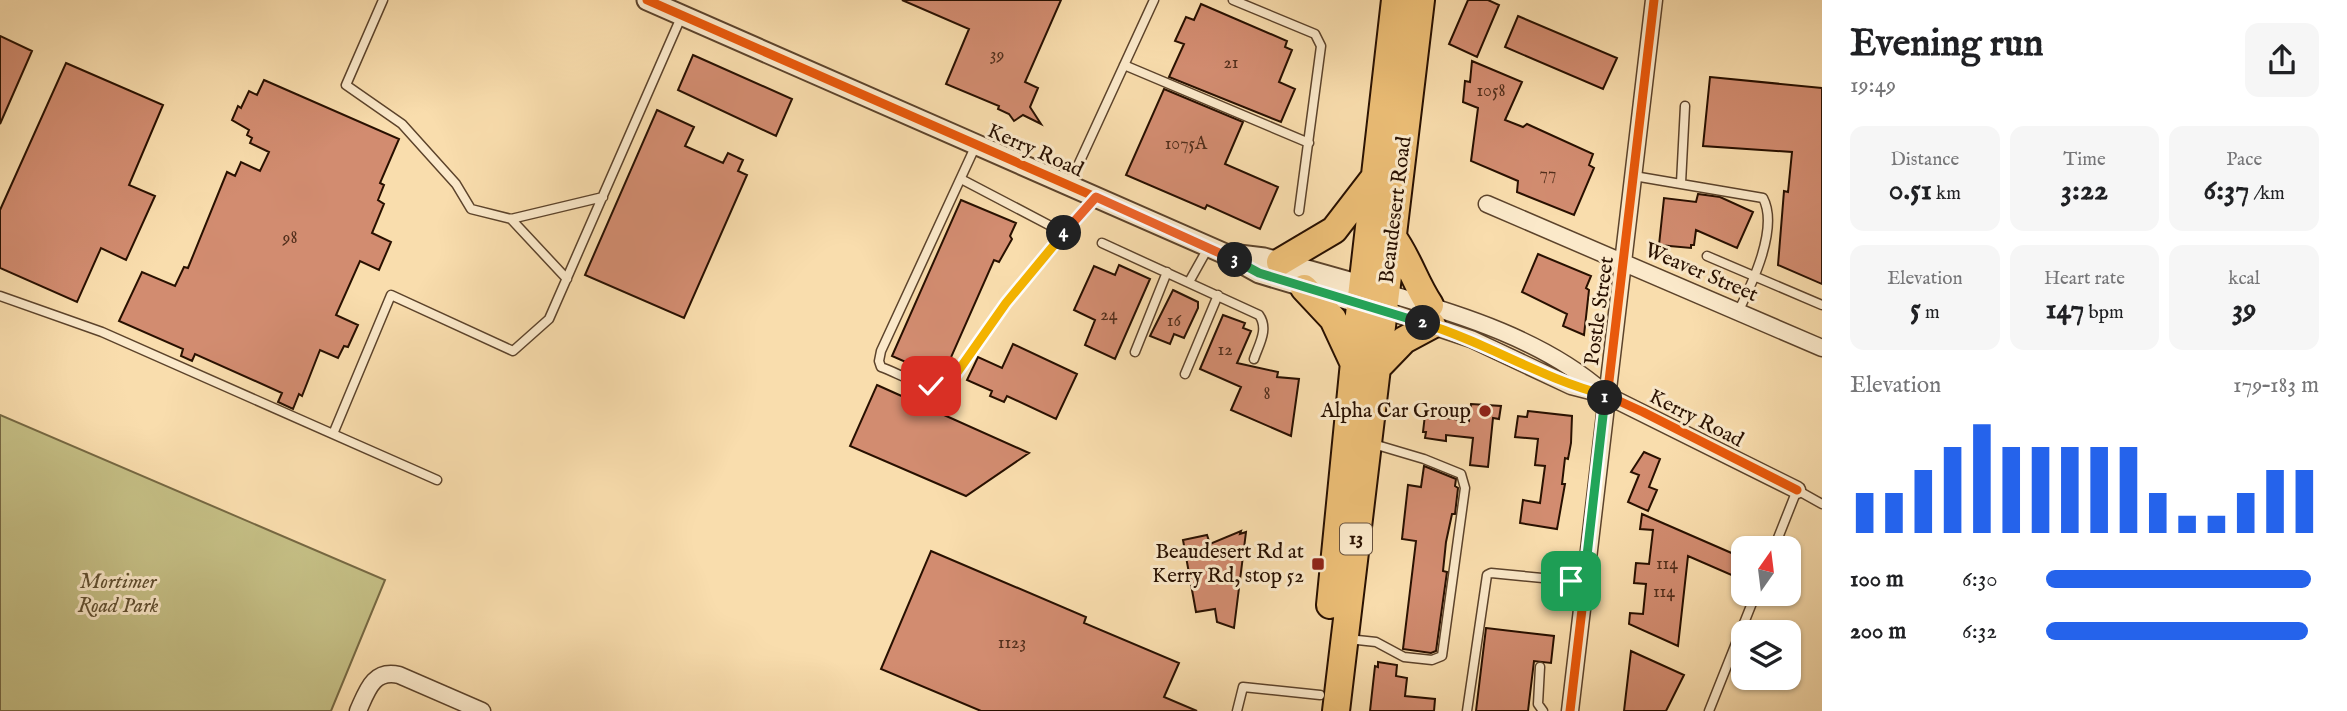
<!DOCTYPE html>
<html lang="en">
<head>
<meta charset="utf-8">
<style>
	body { margin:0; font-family:"IM FELL English",serif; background:#f6f6f6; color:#202124; height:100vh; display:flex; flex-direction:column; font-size:26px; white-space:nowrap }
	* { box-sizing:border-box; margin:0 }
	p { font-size:23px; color:#757577 }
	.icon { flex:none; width:38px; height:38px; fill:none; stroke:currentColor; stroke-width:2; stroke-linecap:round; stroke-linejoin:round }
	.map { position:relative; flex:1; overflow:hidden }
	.sheet { display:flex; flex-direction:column; background:#fff; width:525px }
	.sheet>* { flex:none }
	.needle { width:46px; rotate:14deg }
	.controls { position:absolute; left:1731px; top:536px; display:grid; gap:14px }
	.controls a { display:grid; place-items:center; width:70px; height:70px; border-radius:14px; background:#fff; box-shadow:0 2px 5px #0004; font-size:35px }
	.pin { position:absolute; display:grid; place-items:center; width:60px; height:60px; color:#fff; margin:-30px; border-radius:14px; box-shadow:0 4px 10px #0006 }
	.km { position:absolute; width:35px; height:35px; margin:-18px; border-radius:50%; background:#222; color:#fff; font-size:19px; line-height:35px; text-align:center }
	.round { display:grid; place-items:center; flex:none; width:74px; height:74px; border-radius:14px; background:#f6f6f6 }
	.head { display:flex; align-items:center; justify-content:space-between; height:119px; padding:0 28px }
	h1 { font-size:38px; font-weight:700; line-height:52px }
	.metrics { display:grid; grid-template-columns:repeat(3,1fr); gap:10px; height:119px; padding:7px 28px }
	.metrics div { display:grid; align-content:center; border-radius:14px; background:#f6f6f6; text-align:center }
	.metrics b { font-size:30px; font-weight:700 }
	.metrics small { font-size:19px; font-weight:400 }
	.metrics p { font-size:19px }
	.chart { height:196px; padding:14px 28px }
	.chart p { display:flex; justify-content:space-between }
	.chart svg { width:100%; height:126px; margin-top:7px; stroke:#2563eb; stroke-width:6 }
	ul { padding:0 28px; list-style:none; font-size:23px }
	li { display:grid; grid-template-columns:112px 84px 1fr; align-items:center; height:52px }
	li i { height:18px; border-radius:9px; background:#2563eb }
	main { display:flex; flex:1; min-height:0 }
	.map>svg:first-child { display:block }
</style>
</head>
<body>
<main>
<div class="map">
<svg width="1822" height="711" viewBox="0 0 1822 711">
	<rect width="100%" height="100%" fill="#f9ddad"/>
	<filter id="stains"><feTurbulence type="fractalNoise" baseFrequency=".00286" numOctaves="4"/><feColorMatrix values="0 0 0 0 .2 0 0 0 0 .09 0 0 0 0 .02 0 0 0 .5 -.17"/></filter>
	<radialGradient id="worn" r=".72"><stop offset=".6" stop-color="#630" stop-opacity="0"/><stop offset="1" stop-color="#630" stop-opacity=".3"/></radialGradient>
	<!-- green -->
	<path fill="#c5bf85" stroke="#766842" stroke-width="2" d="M0 415 385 580 331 711H0Z"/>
	<!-- building -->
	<path fill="#d28c70" stroke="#281000" stroke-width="2" d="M902 0H1061L1025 82 1038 88 1030 107 1041 124 1023 115 1014 121 1009 114 998 109 999 106 946 84 969 29Z
		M1468 0H1488L1499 5 1477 57 1449 44Z
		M1201 4 1287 41 1285 47 1292 50 1279 82 1295 89 1281 122 1169 77 1184 44 1175 41 1186 17 1194 20Z
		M1518 16 1617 58 1603 89 1505 47Z
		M0 36 32 51 0 124Z
		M693 55 792 99 776 136 678 90Z
		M1472 61 1522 82 1505 120 1523 127 1527 124 1593 154 1589 165 1594 168 1574 215 1517 192 1518 181 1471 161 1478 108 1463 102 1465 81 1470 82Z
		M66 63 163 105 129 185 155 196 126 260 101 248 77 302 0 268V210Z
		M1710 77 1822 88V284L1778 265 1784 191 1788 192 1792 152 1703 146Z
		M264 80 399 139 380 183 384 185 378 200 384 204 372 233 391 242 379 270 360 261 336 315 358 325 348 347 344 346 338 358 320 350 302 396 299 394 293 409 278 402 282 393 195 354 192 361 181 356 183 349 119 321 142 272 175 286 184 267 188 268 227 172 235 176 241 162 260 171 269 152 250 143 252 138 247 135 249 130 232 120 238 106 241 108 249 91 257 95Z
		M1164 89 1243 122 1225 164 1278 187 1260 229 1207 205 1205 209 1126 175Z
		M657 110 694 127 685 146 723 163 728 153 743 160 738 171 747 175 684 318 585 275Z
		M1698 194 1720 197 1753 212 1737 248 1696 230 1694 245H1691V248L1659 245 1664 198 1696 202Z
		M961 200 1016 223 1010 236 1012 239 999 262 994 260 945 371 939 368 935 375 892 356Z
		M1538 254 1591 276 1586 288 1589 290 1584 335 1563 326 1567 314 1522 292Z
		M1119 265 1150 279 1115 359 1085 345 1095 320 1074 310 1094 266 1115 275Z
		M1173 290 1198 302V308L1184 338 1174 334 1170 344 1150 336Z
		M1223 315 1245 323 1243 328 1251 331 1237 363 1278 372 1277 377 1299 379 1291 436 1231 410 1241 387 1200 369Z
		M1013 344 1077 374 1056 419 1007 396 1004 402 990 396 992 391 967 380 978 357 1002 368Z
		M877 385 1029 453 966 496 850 446Z
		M1471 404 1501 406 1499 419 1493 418 1488 467 1470 465 1473 438 1446 435V441L1425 438 1426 432H1423L1425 415 1469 421Z
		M1528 411 1572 416 1571 443 1568 459 1565 458 1562 484H1565L1557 529 1520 523 1523 500 1540 503 1545 466 1535 465 1538 439 1515 437 1518 416 1527 417Z
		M1644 452 1660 459 1649 487 1657 490 1648 511 1628 502 1639 475 1631 472Z
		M1424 466 1456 479 1455 486 1458 488 1455 514H1452L1446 542 1443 571 1447 572 1436 651 1431 653 1403 649 1416 541 1402 539 1408 485 1421 487Z
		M1642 514 1743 558V580L1688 556 1678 646 1629 624 1630 613 1643 614 1646 584 1634 583 1636 563 1649 564 1653 530 1640 529Z
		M1241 531 1240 534 1246 532 1234 628 1217 622 1215 609 1196 612 1183 540 1207 535 1210 544Z
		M931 551 1086 617 1084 623 1179 663 1164 697 1197 711H981L881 669Z
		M1486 628 1554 636 1551 663 1534 661 1528 711H1476Z
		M1631 651 1684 675 1666 711H1624Z
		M1378 662 1397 665 1396 676 1407 678 1405 696 1435 699 1434 711H1370L1375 666 1378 667Z"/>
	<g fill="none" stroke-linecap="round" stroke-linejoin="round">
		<!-- service casing -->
		<g stroke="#5c432b" stroke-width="11">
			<path id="service" d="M383 0 346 85 402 124 456 184 471 209 511 219 603 197
				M1233 0 1315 34 1321 46 1299 211
				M1124 65 1309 143
				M976 145 881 351 879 361 881 367C901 374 929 393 949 384L1006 303 1096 198
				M1634 176 1763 198C1779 228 1752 284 1738 312
				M961 179 1064 233
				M1681 183 1685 106
				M1069 185 1154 0
				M511 219 567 279
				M1102 243 1259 315C1269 329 1259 344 1254 359
				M1707 256 1822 305
				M1189 282 1208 248
				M0 296 102 332 437 480
				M1135 352 1167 272
				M1185 374 1218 295
				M333 434 391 295 513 351 549 319 682 15
				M1774 548 1797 490 1822 504
				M1348 639 1376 642 1404 657 1432 660 1442 656 1465 488 1461 474 1424 459 1370 443
				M1540 667 1538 704 1543 711
				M1237 711 1243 687 1320 695
				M1467 711 1487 575 1491 573 1584 582
				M1709 711 1756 593"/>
		</g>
		<!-- minor casing -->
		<g stroke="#5c432b" stroke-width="19">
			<path id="minor" d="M1487 204 1822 348
				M1386 293C1460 314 1546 341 1604 393
				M1384 310 1471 339 1571 386 1606 395 1797 490
				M358 711C367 691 373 669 399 675L482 711
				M1570 711 1654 0"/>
		</g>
		<!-- tertiary casing -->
		<g stroke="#5c432b" stroke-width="23">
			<path id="tertiary" d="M647 0 1223 253 1259 273 1373 307
				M1231 254 1264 258 1374 289"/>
		</g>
		<!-- trunk casing -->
		<g stroke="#281000" stroke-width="30">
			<path id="trunk" d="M1392 236C1408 257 1415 283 1430 305
				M1280 262 1334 230 1374 178
				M1304 288 1333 319 1353 362
				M1377 368 1404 340 1432 325
				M1330 605 1357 332 1395 0
				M1336 711 1421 0"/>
		</g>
		<!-- service -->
		<use href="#service" stroke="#fbe9ca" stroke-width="8"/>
		<!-- minor -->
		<use href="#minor" stroke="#fbe9ca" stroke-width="16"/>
		<!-- tertiary -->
		<use href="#tertiary" stroke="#fbe9ca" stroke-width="19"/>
		<!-- trunk -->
		<use href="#trunk" stroke="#ecbe76" stroke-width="26"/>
		<!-- cycleway casing -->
		<g stroke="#fbe9ca" stroke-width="13">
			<path id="cycleway" d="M647 0 1223 253 1259 273 1432 325 1493 348 1571 386 1606 395 1643 412 1797 490
				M1570 711 1654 0"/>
		</g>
		<!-- cycleway -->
		<use href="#cycleway" stroke="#e8590c" stroke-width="9"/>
	</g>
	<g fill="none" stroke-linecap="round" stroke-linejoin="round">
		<!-- split-1 casing -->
		<g stroke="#fff" stroke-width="14">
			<path id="split-1" d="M1571 581 1584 582 1605 398"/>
		</g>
		<!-- split-2 casing -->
		<g stroke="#fff" stroke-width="14">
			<path id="split-2" d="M1423 323C1486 342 1542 379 1606 395L1605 398"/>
		</g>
		<!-- split-3 casing -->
		<g stroke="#fff" stroke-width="14">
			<path id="split-3" d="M1235 260 1259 273 1423 323"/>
		</g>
		<!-- split-4 casing -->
		<g stroke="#fff" stroke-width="14">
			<path id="split-4" d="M1064 233 1096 197 1235 260"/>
		</g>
		<!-- split-5 casing -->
		<g stroke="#fff" stroke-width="14">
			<path id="split-5" d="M931 386 940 388 949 384 1006 303 1064 233"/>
		</g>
		<!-- split-1 -->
		<use href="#split-1" stroke="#22a559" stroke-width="9"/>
		<!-- split-2 -->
		<use href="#split-2" stroke="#f5b400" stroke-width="9"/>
		<!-- split-3 -->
		<use href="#split-3" stroke="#22a559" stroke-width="9"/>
		<!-- split-4 -->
		<use href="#split-4" stroke="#f0652b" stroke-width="9"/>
		<!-- split-5 -->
		<use href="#split-5" stroke="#f5b400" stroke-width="9"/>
	</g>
	<!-- markers -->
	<g fill="#8f2418" stroke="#fbe9ca" stroke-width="2.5">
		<circle cx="1485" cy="411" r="7"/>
		<rect x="1311" y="557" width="14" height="14" rx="3.5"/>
	</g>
	<g text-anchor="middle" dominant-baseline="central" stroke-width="6" stroke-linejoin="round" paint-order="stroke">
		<!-- number labels -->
		<g font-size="18" fill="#522f1c">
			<text x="997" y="55">39</text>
			<text x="1231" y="63">21</text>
			<text x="1491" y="91">1058</text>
			<text x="1186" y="144">1075A</text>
			<text x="1548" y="174">77</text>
			<text x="290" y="238">98</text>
			<text x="1109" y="315">24</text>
			<text x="1174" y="321">16</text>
			<text x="1225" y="350">12</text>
			<text x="1267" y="394">8</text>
			<text x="1667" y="564">114</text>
			<text x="1664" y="592">114</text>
			<text x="1012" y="643">1123</text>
		</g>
		<!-- shield labels -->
		<rect fill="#fbe9ca" stroke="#67513d" stroke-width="2" x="1340" y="523.5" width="32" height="31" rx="5"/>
		<g font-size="19" font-weight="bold" fill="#281000">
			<text x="1356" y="539">13</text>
		</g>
		<!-- street labels -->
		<g font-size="21" fill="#281000" stroke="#fbe9ca">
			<text transform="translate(1035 151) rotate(24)">Kerry Road</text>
			<text transform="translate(1396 210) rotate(-83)">Beaudesert Road</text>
			<text transform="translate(1701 273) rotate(23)">Weaver Street</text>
			<text transform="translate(1600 311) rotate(-82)">Postle Street</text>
			<text transform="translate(1696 419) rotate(27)">Kerry Road</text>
		</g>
		<!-- poi labels -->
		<g font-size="21" fill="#281000" stroke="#fbe9ca" text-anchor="end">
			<text x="1471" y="411">Alpha Car Group</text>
			<text x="1304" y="552">Beaudesert Rd at<tspan x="1304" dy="24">Kerry Rd, stop 52</tspan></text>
		</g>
		<!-- park labels -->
		<g font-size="21" font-style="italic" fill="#5f4d2f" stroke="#fbe9ca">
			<text x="118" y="582">Mortimer<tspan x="118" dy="24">Road Park</tspan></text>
		</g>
	</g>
	<rect width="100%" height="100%" filter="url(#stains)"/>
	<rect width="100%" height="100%" fill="url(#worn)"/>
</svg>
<div class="controls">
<a><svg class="needle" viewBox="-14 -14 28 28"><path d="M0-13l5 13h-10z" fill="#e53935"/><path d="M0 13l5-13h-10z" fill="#757577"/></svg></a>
<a><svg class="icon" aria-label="layers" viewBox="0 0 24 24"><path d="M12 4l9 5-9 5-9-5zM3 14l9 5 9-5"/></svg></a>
</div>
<div class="pin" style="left:1571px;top:581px;background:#1e9e55"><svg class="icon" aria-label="arrive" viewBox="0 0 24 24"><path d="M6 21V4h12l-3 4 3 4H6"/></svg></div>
<div class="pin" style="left:931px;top:386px;background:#d93025"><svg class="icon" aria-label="check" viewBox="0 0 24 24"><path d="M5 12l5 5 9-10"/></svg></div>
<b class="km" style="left:1605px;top:398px">1</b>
<b class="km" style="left:1423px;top:323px">2</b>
<b class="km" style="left:1235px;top:260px">3</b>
<b class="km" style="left:1064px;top:233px">4</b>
</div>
<section class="sheet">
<div class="head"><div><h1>Evening run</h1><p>19:49</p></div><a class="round"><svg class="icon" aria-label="share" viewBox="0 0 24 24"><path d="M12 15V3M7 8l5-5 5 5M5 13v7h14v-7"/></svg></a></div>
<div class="metrics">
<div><p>Distance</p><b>0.51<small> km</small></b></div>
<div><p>Time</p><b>3:22</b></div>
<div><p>Pace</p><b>6:37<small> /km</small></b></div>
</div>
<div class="metrics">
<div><p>Elevation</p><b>5<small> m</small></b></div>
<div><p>Heart rate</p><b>147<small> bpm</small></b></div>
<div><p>kcal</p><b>39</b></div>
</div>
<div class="chart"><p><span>Elevation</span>179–183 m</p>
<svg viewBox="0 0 160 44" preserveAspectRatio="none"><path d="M5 44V30M15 44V30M25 44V22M35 44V14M45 44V6M55 44V14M65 44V14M75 44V14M85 44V14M95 44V14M105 44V30M115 44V38M125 44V38M135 44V30M145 44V22M155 44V22"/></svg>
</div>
<ul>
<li><b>100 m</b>6:30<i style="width:97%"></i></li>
<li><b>200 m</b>6:32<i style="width:96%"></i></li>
</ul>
</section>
</main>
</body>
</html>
